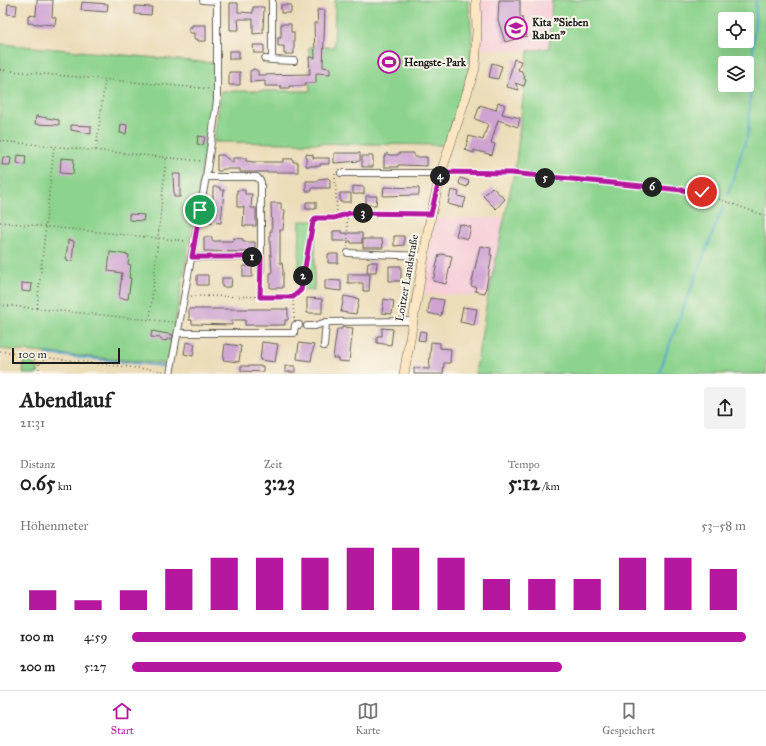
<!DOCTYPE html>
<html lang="de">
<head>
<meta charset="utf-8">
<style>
	body { margin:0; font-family:"IM FELL Great Primer",serif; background:#f2f2f2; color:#222; height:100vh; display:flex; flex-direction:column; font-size:15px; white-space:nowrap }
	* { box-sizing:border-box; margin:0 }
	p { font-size:13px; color:#767676 }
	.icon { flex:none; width:22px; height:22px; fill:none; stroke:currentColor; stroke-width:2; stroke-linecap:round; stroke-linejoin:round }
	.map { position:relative; height:374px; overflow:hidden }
	.drawer { display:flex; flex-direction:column; background:#fff; flex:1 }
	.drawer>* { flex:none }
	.controls { position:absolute; left:718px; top:12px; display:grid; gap:8px }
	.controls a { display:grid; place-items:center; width:36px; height:36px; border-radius:4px; background:#fff; box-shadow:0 4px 16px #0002; font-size:20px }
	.scale { position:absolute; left:12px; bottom:10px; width:108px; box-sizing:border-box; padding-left:4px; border:2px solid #1c1c1c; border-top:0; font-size:11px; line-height:14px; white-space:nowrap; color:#1c1c1c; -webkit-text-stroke:3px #fbf7ec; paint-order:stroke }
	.pin { position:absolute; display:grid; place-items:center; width:34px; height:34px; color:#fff; margin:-17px; border:2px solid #fff; border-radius:50%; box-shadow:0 1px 4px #0007 }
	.km { position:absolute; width:20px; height:20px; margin:-10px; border-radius:50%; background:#222; color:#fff; font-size:11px; line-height:20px; text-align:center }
	.round { display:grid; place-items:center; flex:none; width:42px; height:42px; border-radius:4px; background:#f2f2f2 }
	.headline { display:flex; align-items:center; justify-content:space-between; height:68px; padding:0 20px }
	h1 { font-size:22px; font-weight:800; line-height:30px }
	.stats { display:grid; grid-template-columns:repeat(3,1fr); gap:6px; height:68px; padding:4px 20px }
	.stats div { display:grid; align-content:center }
	.stats b { font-size:20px; font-weight:800 }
	.stats small { font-size:11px; font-weight:400 }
	.stats p { font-size:11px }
	.chart { height:112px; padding:8px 20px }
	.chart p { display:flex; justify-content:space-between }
	.chart svg { width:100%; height:72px; margin-top:4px; stroke:#b5179e; stroke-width:6 }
	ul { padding:0 20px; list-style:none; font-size:13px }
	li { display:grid; grid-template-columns:64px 48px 1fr; align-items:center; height:30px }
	li i { height:10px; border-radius:5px; background:#b5179e }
	.tab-bar { display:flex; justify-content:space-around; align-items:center; height:56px; border-top:1px solid #e0e0e0; background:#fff; font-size:11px; color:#767676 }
	.tab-bar a { display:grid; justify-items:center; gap:2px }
	.tab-bar .selected { color:#b5179e }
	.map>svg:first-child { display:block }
</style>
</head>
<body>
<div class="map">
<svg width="766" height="374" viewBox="0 0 766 374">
	<rect width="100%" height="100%" fill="#fbf7ec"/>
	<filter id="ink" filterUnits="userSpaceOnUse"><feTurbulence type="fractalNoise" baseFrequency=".025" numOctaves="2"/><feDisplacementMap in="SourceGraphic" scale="8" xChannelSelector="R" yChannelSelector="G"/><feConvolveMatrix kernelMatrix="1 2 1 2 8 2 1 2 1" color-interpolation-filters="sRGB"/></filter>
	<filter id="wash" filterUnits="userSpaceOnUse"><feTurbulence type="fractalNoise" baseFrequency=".012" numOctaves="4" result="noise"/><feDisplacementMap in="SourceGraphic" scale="16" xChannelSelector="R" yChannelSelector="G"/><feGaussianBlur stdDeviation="0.9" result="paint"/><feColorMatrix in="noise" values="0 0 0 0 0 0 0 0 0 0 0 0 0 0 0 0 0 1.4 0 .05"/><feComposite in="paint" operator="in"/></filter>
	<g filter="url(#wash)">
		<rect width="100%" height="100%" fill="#ecddb9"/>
		<!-- built -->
		<path fill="#f6cfd8" d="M479 0H552L549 48 528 51 481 49Z
			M434 218H504L488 296 420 294Z"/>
		<!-- green -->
		<path fill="#8cd38d" stroke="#547854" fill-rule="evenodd" d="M335 0H468C470 17 473 35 471 53 468 84 454 115 444 145L214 142 221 91H310L309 47H334Z
			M552 0H766V374H475L488 296 516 163 528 51 549 48ZM725 19H747V41H725ZM725 63H747V85H725Z
			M0 44 214 63 211 115 168 364 0 349Z
			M300 221H316L314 291 298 290Z
			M24 356 38 368V374H23Z"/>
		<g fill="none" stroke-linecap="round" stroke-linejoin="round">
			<!-- stream -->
			<path stroke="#56a7d1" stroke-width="2" d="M729 192 748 133 756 0
				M45 354 163 366
				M660 374 665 356 723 207"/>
		</g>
		<g id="blocks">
			<!-- building -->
			<path fill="#cea3d2" d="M37 0H53L52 17 56 18 55 25 28 23V15L36 16Z
				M499 0H520V17H522L527 36 505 42 498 20Z
				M82 2 108 4 107 12 81 10Z
				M230 3H238V12L253 13V7H264L263 33 253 34V19H238L239 30H230Z
				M8 4 17 5 16 15 7 14Z
				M281 5H291V13H281Z
				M135 6 152 7 151 15 135 14Z
				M317 10H325L323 67 330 68V74L316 73V83H305V86H289V88H281V86H265V81L250 82V71L254 69 258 71V75L310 74 309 57 315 58 314 23H318Z
				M281 24H291V32H294V54H284V46H278V38H281Z
				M192 25H206V41H198V39H194V33H189V27H192Z
				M253 45H264V53H254Z
				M229 51H239V59H229Z
				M514 59 521 61 518 70 522 71V74L525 76 524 79 526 80 524 86 515 83 519 90 507 87Z
				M492 63 502 66 498 79 489 77Z
				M229 72H240V85H229Z
				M498 102 505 105 502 114 520 118 518 127 498 120 491 143 495 144 492 155 474 150V153L465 150 469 136 483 140 488 124 475 119 480 105 496 110Z
				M36 116 59 120V125L35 124Z
				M121 124 127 125 126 134 120 133Z
				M71 125 91 126V134L71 130Z
				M198 136 205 137 203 145 197 144Z
				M334 153H360V161L334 163Z
				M387 153 389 155H398L399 153H414V157H427V166L403 165H398V167H384V157Z
				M306 154 313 155V158H329V164H320V166H306Z
				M18 155 26 156 25 165 17 163Z
				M217 155H223L233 163V158H246V161L254 162H283V159H293V162H298V172H240V169H223L221 171H217Z
				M362 156H373V167H362Z
				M3 157 11 158 10 165H2Z
				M61 158 74 159 73 174 60 173Z
				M173 174H180V197H174Z
				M328 178 330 180V188H312V191H306V181H318V179Z
				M460 178 469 181 467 187 459 184Z
				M353 186 364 187V194H353Z
				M213 187H220V190H224L221 223 208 222V212H213Z
				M384 187 419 188V195L383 196Z
				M492 187 505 199 496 209 483 196Z
				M237 190H245V194H252L251 208H256V226H243L244 207H237Z
				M451 190 459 192 458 196 466 198 463 208 448 204Z
				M340 193H351V202H340Z
				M366 196H377L376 205H366Z
				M306 202H316V209H306Z
				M271 203H281V210H285L283 230H280V263H282L283 270V288H270V273H272L270 243V231H272Z
				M129 214 144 215 143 221 129 220Z
				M459 224 471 227 468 239 456 236Z
				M333 231H342V233H362V243H351V241H333Z
				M394 236H404V245L394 246Z
				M204 237H212V241H233V238L243 239V242H255V250H248V252L204 251Z
				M363 239H382L383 248H363Z
				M68 240 74 241 72 261 66 260Z
				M480 246 491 248 490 255H492L485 293 475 291 476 287 471 286Z
				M110 252 129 255 128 264 131 265 129 278H131L128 299 119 298 122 273 108 271Z
				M328 254H338V263H328Z
				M441 254 452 256 446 284 433 281 439 255Z
				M368 262H377L376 272H367Z
				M243 266H252V277H243Z
				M389 266H401V281H389Z
				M348 274H370L369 291H363V283H348Z
				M197 275H208V285H197Z
				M222 278H232L231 287H222Z
				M325 280 341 281V291L325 289Z
				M22 283 32 284 31 292 22 291Z
				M344 296 359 299 356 314 341 312Z
				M307 298 322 299V313H307Z
				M430 298 444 300 441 316 428 313Z
				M384 299 394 301 392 314 382 313Z
				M463 307 477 309 474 325 460 322Z
				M189 309H288V320H285V325H245V320H232V325L192 324V320H189Z
				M342 327 353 328 349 362 338 361V358H333L337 329H342Z
				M382 328 393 329 391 345 377 343V336H382Z
				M152 331 173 335 172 339H167L166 341 161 340V338L151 337Z
				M420 331 426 332 425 341 418 340Z
				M186 342 195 344 193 356 184 354Z
				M262 342 278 344 275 362 260 360Z
				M431 342 440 343V348L451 349 450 363H444L443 374H414V368L429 369Z
				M299 343 314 345 311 361 297 359Z
				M225 344 241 346 239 362 223 360Z
				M241 366H263V372L241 371Z
				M285 366H295V372H285Z"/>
		</g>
	</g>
	<g filter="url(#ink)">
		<use href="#blocks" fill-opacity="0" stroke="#656053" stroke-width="1"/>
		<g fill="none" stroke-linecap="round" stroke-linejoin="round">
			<!-- minor casing -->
			<g stroke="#656053" stroke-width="8">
				<path id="minor" d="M203 0 217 1
					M265 59 272 60V0
					M272 60 294 61
					M341 173H441
					M348 253 423 256
					M192 257H261V182L257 177H206
					M261 257V270
					M307 326H315L326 322 411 321
					M179 333H294L295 325H299
					M324 346 326 322
					M170 374 206 177 217 101V0"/>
			</g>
			<!-- secondary casing -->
			<g stroke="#656053" stroke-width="10">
				<path id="secondary" d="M404 374 431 215 441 173 475 68 477 30 476 0"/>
			</g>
			<!-- path -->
			<path stroke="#656053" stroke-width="1.5" stroke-dasharray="1 3" stroke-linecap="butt" d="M0 70 211 89
				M0 141 202 161
				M96 150 105 79
				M449 173H511L702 193 766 216
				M335 174 337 216
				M347 214 348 247
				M0 222 187 241
				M191 296 293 297 301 290 313 222 316 218H333L350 213 423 214
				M260 297 261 276
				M293 297 294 319
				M0 305 172 322
				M37 308 54 146
				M150 319 166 158
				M0 351 27 354 39 364 44 360 50 358 163 371
				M39 364V374"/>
			<!-- minor -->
			<use href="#minor" stroke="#fff" stroke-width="6"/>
			<!-- secondary -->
			<use href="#secondary" stroke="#fce6c4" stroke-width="9"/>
		</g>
	</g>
	<g fill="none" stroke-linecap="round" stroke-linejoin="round" filter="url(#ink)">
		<!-- route casing -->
		<g stroke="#fff" stroke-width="8">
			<path id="route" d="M200 210 192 257H261L260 297H293L301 290 313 222 316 218H334L350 213 431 214 441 172 511 173 702 192"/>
		</g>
		<!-- route -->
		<use href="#route" stroke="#b5179e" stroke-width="5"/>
	</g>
	<!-- icons -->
	<defs>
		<g id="school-ring" transform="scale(1.15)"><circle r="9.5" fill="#fbf7ec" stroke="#b5179e" stroke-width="1.5"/><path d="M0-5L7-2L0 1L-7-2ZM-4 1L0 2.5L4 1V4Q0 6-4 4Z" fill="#b5179e"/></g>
		<g id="stadium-ring" transform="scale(1.15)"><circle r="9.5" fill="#fbf7ec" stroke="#b5179e" stroke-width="1.5"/><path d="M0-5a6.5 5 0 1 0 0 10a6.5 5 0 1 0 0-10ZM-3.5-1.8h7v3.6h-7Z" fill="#b5179e"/></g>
	</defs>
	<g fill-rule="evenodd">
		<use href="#school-ring" x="516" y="28"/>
		<use href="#stadium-ring" x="389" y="62"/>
	</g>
	<g text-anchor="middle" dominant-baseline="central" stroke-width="4" stroke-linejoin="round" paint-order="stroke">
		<!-- poi labels -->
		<g font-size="11" font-weight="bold" fill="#1c1c1c" stroke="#fbf7ec" text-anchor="start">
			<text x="532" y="22">Kita "Sieben<tspan x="532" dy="13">Raben"</tspan></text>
			<text x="404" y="62">Hengste-Park</text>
		</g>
		<!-- street labels -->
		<g font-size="11" fill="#1c1c1c" stroke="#fbf7ec">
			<text transform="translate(407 278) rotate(-80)">Loitzer Landstraße</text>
		</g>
	</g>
</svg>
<div class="controls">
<a><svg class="icon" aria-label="locate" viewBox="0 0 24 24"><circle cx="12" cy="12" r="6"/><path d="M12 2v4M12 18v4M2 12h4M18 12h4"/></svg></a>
<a><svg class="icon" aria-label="layers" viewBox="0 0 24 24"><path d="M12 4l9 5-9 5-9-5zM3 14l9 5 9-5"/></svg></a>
</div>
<div class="scale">100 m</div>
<div class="pin" style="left:200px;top:210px;background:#1e9e55"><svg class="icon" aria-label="arrive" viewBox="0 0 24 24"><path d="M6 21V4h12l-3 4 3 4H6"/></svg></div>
<div class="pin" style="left:702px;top:192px;background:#d93025"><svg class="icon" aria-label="check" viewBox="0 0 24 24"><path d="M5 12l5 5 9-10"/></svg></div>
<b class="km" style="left:252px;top:257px">1</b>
<b class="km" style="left:303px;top:276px">2</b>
<b class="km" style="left:363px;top:213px">3</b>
<b class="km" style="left:440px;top:176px">4</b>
<b class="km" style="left:545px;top:178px">5</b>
<b class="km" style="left:652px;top:187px">6</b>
</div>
<section class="drawer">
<div class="headline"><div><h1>Abendlauf</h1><p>21:31</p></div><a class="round"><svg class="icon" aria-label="share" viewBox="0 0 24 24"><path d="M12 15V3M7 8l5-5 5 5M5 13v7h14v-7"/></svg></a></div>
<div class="stats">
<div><p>Distanz</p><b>0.65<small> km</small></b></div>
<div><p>Zeit</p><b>3:23</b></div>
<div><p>Tempo</p><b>5:12<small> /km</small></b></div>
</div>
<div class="chart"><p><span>Höhenmeter</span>53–58 m</p>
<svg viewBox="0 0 160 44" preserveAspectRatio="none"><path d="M5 44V32M15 44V38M25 44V32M35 44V19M45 44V12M55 44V12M65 44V12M75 44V6M85 44V6M95 44V12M105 44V25M115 44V25M125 44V25M135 44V12M145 44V12M155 44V19"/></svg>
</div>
<ul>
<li><b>100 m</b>4:59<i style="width:100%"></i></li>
<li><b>200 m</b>5:27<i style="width:70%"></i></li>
</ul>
</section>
<nav class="tab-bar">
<a class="selected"><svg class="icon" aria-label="home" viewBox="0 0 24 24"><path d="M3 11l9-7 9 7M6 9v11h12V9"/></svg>Start</a>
<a><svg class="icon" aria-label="map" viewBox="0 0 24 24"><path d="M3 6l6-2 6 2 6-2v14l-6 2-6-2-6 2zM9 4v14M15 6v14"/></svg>Karte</a>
<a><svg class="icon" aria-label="saved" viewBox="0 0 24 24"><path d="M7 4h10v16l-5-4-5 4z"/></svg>Gespeichert</a>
</nav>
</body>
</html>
